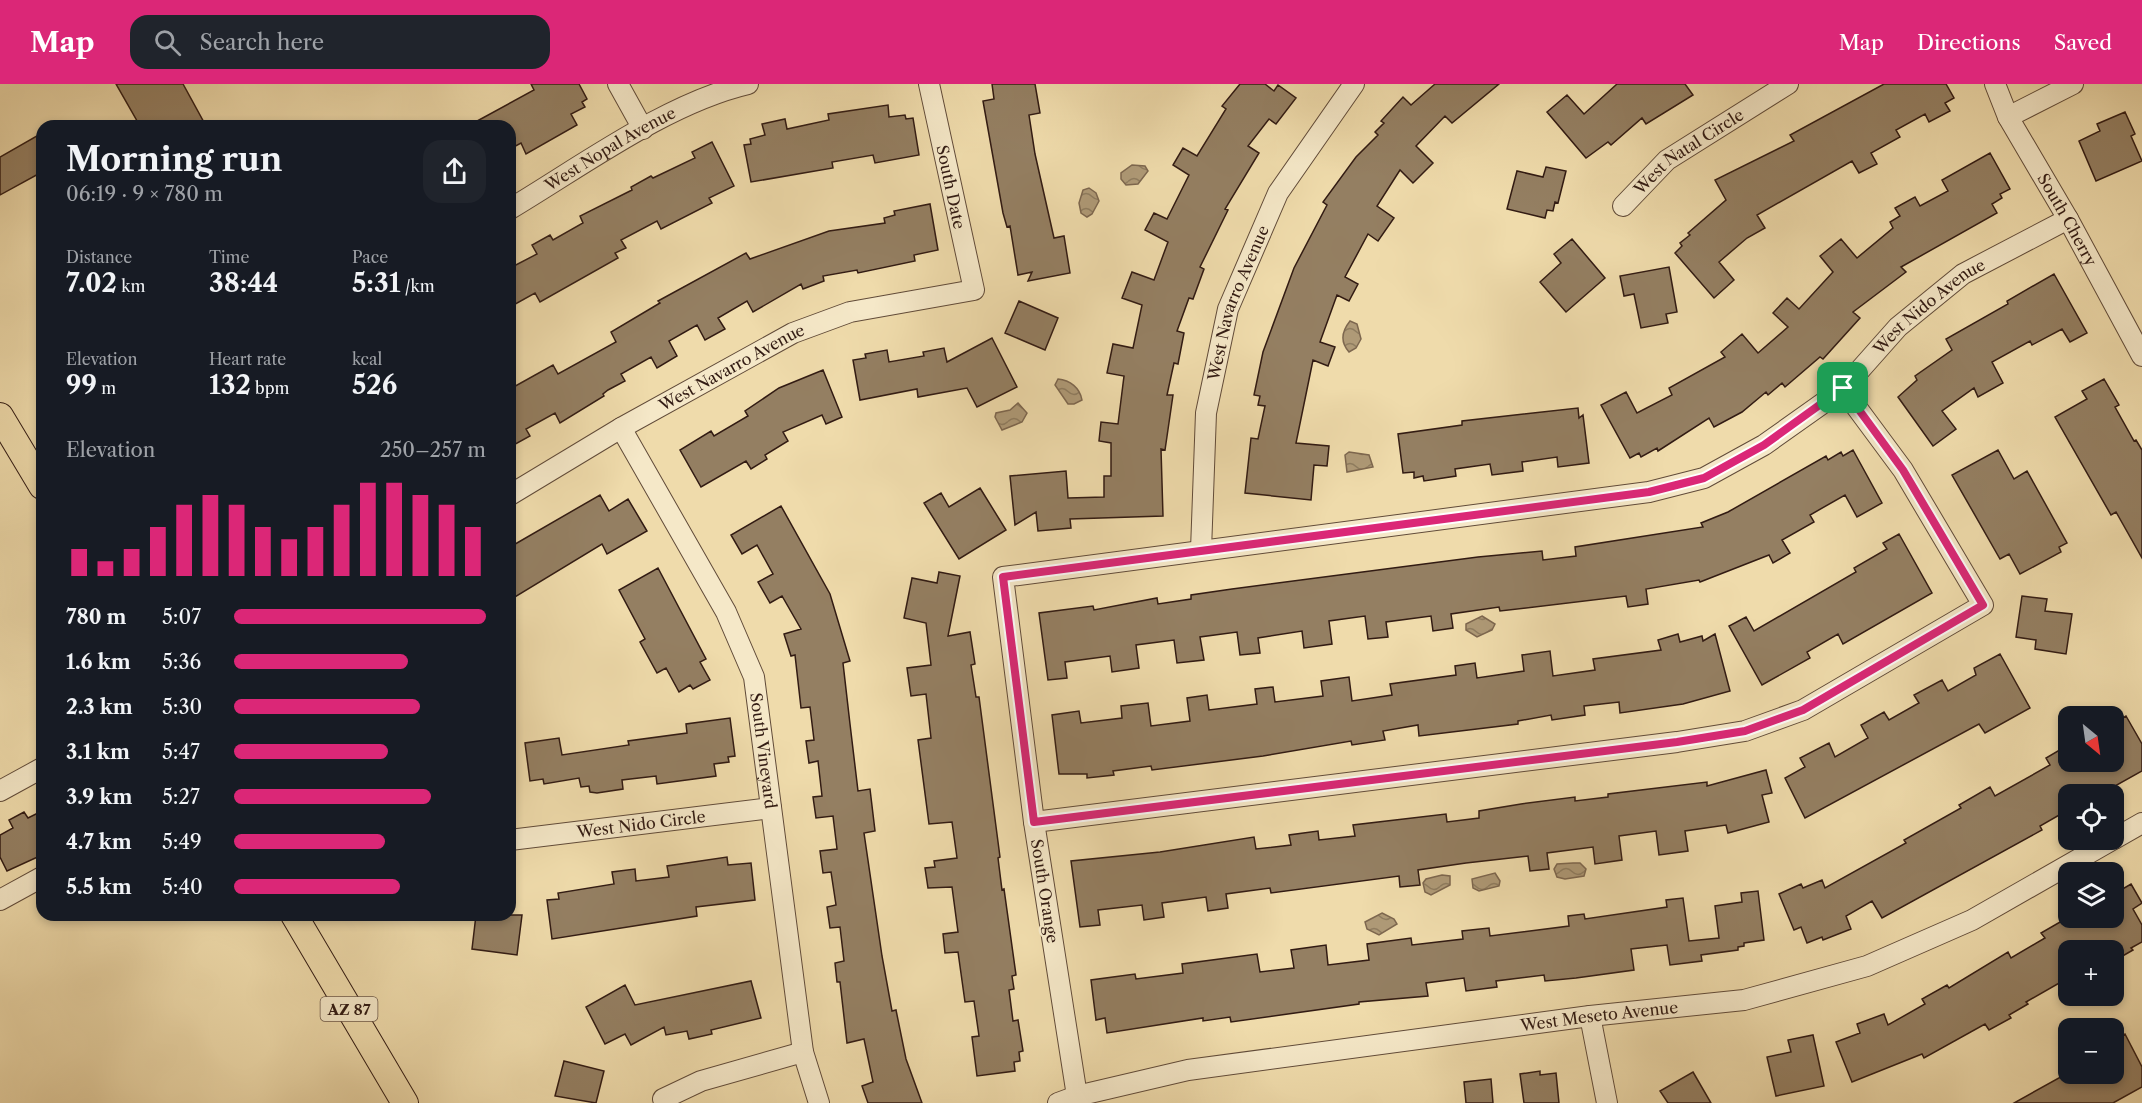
<!DOCTYPE html>
<html lang="en">
<head>
<meta charset="utf-8">
<style>
	body { margin:0; font-family:"Libre Caslon Text",serif; background:#20242c; color:#f1f3f6; height:100vh; display:flex; flex-direction:column; font-size:22px; white-space:nowrap }
	* { box-sizing:border-box; margin:0 }
	p { font-size:20px; color:#9ea1a6 }
	.icon { flex:none; width:33px; height:33px; fill:none; stroke:currentColor; stroke-width:2; stroke-linecap:round; stroke-linejoin:round }
	.map { position:relative; flex:1; overflow:hidden }
	.sheet { position:absolute; left:36px; top:36px; width:480px; height:801px; display:flex; flex-direction:column; background:#171b24; border-radius:18px; box-shadow:0 3px 9px #0003 }
	.sheet>* { flex:none }
	.needle { width:39px; rotate:151deg }
	.tools { position:absolute; left:2058px; top:622px; display:grid; gap:12px }
	.tools a { display:grid; place-items:center; width:66px; height:66px; border-radius:12px; background:#171b24; box-shadow:0 3px 9px #0003; font-size:30px }
	.pin { position:absolute; display:grid; place-items:center; width:51px; height:51px; color:#fff; margin:-26px; border-radius:12px; box-shadow:0 3px 9px #0006 }
	.round { display:grid; place-items:center; flex:none; width:63px; height:63px; border-radius:18px; background:#20242c }
	.head { display:flex; align-items:center; justify-content:space-between; height:102px; padding:0 30px }
	h1 { font-size:33px; font-weight:700; line-height:45px }
	.metrics { display:grid; grid-template-columns:repeat(3,1fr); gap:9px; height:102px; padding:6px 30px }
	.metrics div { display:grid; align-content:center }
	.metrics b { font-size:26px; font-weight:700 }
	.metrics small { font-size:16px; font-weight:400 }
	.metrics p { font-size:16px }
	.chart { height:168px; padding:12px 30px }
	.chart p { display:flex; justify-content:space-between }
	.chart svg { width:100%; height:108px; margin-top:6px; stroke:#db2777; stroke-width:6 }
	ul { padding:0 30px; list-style:none; font-size:20px }
	li { display:grid; grid-template-columns:96px 72px 1fr; align-items:center; height:45px }
	li i { height:15px; border-radius:8px; background:#db2777 }
	header { display:flex; align-items:center; gap:36px; box-sizing:border-box; height:84px; padding:0 30px; background:#db2777; color:#fff }
	header strong { font-size:28px }
	nav { display:flex; gap:33px; margin-inline-start:auto; font-size:21px }
	.search { width:420px; height:54px; background:#20242c; display:flex; align-items:center; gap:15px; box-sizing:border-box; padding:0 21px; border-radius:18px; color:#9ea1a6; font-size:22px }
	.map>svg:first-child { display:block }
</style>
</head>
<body>
<header>
<strong>Map</strong>
<div class="search"><svg class="icon" aria-label="search" viewBox="0 0 24 24"><circle cx="10" cy="10" r="6"/><path d="M15 15l6 6"/></svg>Search here</div>
<nav><a>Map</a><a>Directions</a><a>Saved</a></nav>
</header>
<div class="map">
<svg width="2142" height="1019" viewBox="0 0 2142 1019">
	<defs>
		<pattern id="water-waves" width="16" height="10" patternUnits="userSpaceOnUse" patternTransform="scale(1.5)"><rect width="16" height="10" fill="#af9a77"/><path d="M0 5q4-4 8 0t8 0" fill="none" stroke="#8f7d60"/></pattern>
	</defs>
	<rect width="100%" height="100%" fill="#efdbab"/>
	<filter id="stains"><feTurbulence type="fractalNoise" baseFrequency=".00333" numOctaves="4"/><feColorMatrix values="0 0 0 0 .2 0 0 0 0 .09 0 0 0 0 .02 0 0 0 .5 -.17"/></filter>
	<radialGradient id="worn" r=".72"><stop offset=".6" stop-color="#630" stop-opacity="0"/><stop offset="1" stop-color="#630" stop-opacity=".3"/></radialGradient>
	<!-- water -->
	<path fill="url(#water-waves)" stroke="#7d674f" stroke-width="1.5" d="M1132 81 1145 82 1148 87 1138 100 1126 101 1121 95V89Z
		M1089 104 1096 109 1099 117 1092 130 1087 133 1081 129 1079 119 1083 106Z
		M1350 237 1357 240 1361 255 1356 264 1349 268C1340 258 1342 247 1350 237Z
		M1058 295C1070 296 1080 304 1082 316L1074 320H1068L1055 301Z
		M1018 319 1027 329 1022 338 1002 346 995 333 996 329 1010 326Z
		M1349 368 1369 371 1373 383 1347 388 1345 371Z
		M1482 532 1495 540 1492 546 1477 553 1466 546V540Z
		M1573 779H1580L1586 785 1584 792 1565 795 1557 793 1554 785 1557 780Z
		M1495 789 1500 797 1499 802 1479 807 1473 804 1472 795Z
		M1442 791 1450 792V801L1431 811 1425 808 1423 799 1426 795Z
		M1382 829 1394 835 1397 840 1379 851 1367 845 1365 838Z"/>
	<!-- building -->
	<path fill="#947f62" stroke="#321b13" stroke-width="1.5" d="M116 0H183L206 42H140Z
		M531 0H579L587 15 582 18 585 23 571 30 577 41 526 70 521 59 510 65V42H468L534 6Z
		M992 0H1035L1040 29 1029 31 1035 70 1054 154 1064 152 1070 189 1028 197 1032 188 1018 191 1010 142 1007 143 1003 129 983 17 994 15Z
		M1240 0H1265L1274 7 1278 1 1296 14 1276 40 1269 35 1248 62 1259 69 1225 125 1228 126 1200 183 1204 185 1193 215 1189 214 1177 247 1184 249 1178 280 1174 279 1167 311H1173L1165 366 1161 365 1163 432 1070 435 1071 444 1038 447 1036 428 1015 441 1010 392 1066 387 1068 414 1104 413V392H1111V359L1099 357 1101 338 1118 340 1124 292 1107 289 1113 260 1133 264 1142 221 1122 214 1132 188 1154 196 1168 158 1145 146 1154 129 1167 135 1189 91 1173 81 1183 64 1197 72 1226 25 1222 22Z
		M1435 0H1499L1452 39 1445 32 1416 62 1433 79 1413 99 1400 86 1377 122 1394 134 1378 157 1368 150 1345 193 1358 200 1349 217 1337 211 1320 258 1335 263 1328 282 1313 276 1296 359 1329 362 1327 382 1314 381 1311 416 1245 409 1251 354 1258 355 1265 322 1258 321 1260 312 1254 311 1263 268 1294 184 1327 121 1323 118 1356 73 1378 51 1375 48 1384 39 1381 37 1403 13 1411 21Z
		M1617 0H1685L1693 11 1646 40 1642 34 1611 61 1608 58 1586 74 1547 28 1567 11 1584 30Z
		M1884 0H1946L1954 14 1945 19 1950 27 1929 38 1925 30 1896 46 1900 53 1871 69 1877 80 1859 89 1852 77 1757 131 1765 144 1747 154 1719 178 1734 196 1714 214 1675 169 1682 162 1680 159 1690 151 1688 149 1726 116 1715 96 1794 57 1790 51Z
		M888 21 889 33 905 31 906 35 913 34 919 71 875 79 873 71 832 78 833 84 751 98 744 61 751 60 750 55 765 51 762 40 785 35 787 45 829 36 828 30Z
		M2125 28 2135 50 2131 52 2142 77 2096 97 2079 57 2100 47 2097 40Z
		M42 49V88L0 111V73Z
		M712 58 734 102 709 114 712 119 661 145 657 137 621 156 626 164 615 169 618 174 540 218 535 209 510 223V184L537 170 532 161 550 151 553 156 583 139 580 132 632 106 631 103 651 92 653 94 695 74 692 68Z
		M1990 69 2010 105 2000 110 2002 114 1992 120 1997 129 1901 183 1906 188 1853 228 1860 234 1823 275 1820 273 1785 303 1782 299 1768 311 1766 308 1742 328 1714 343 1709 334 1658 367 1657 364 1641 373 1639 369 1630 374 1601 321 1626 308 1637 329 1672 311 1669 304 1725 273 1721 268 1742 250 1758 269 1788 243 1773 229 1787 214 1799 225 1833 188 1820 172 1841 155 1857 174 1893 144 1890 138 1900 132 1895 124 1915 113 1920 122 1948 107 1942 96Z
		M1546 83 1566 87 1558 119 1555 118 1553 127 1547 126 1545 134 1507 125 1517 87 1543 93Z
		M930 120 938 166 914 171 915 177 858 189 857 186 823 192 824 197 803 205 801 200 753 228 747 217 718 234 725 245 705 256 697 241 669 257 677 272 657 284 651 273 621 290 625 297 608 306 603 310 604 312 560 339 555 329 526 345 530 352 510 363V305L553 281 558 290 616 258 611 248 660 219 658 217 746 169 750 175 829 147 885 139 884 134 895 131 894 127Z
		M1572 155 1605 194 1566 228 1540 198 1561 179 1554 170Z
		M1669 183 1677 228 1666 230 1668 239 1641 244 1634 210 1624 212 1620 192Z
		M2054 190 2087 249 2070 258 2062 245 2032 261 2030 257 1992 278 2003 299 1978 313 1974 304 1942 327 1956 345 1933 362 1898 313 1917 296 1915 292 1952 266 1946 255 2008 220 2007 217Z
		M1019 217 1058 234 1045 266 1005 249Z
		M992 254 1017 303 977 323 967 304 918 313 917 305 860 316 853 276 866 274 865 270 887 266 889 278 924 272 923 268 944 264 947 278Z
		M823 286 842 333 826 340 822 331 783 348 788 357 765 371 767 375 751 385 746 377 701 403 680 366 711 347 714 352 748 332 745 327 779 304Z
		M2104 295 2119 321 2115 323 2134 357 2136 356 2142 366V474L2116 428 2111 431 2055 333 2087 315 2082 307Z
		M1578 324 1579 334 1583 331 1589 379 1558 383 1557 373 1522 378 1523 387 1492 391 1490 380 1455 385 1456 392 1424 397 1423 392 1414 394V388L1403 389 1398 350 1462 341V337Z
		M1853 366 1882 419 1857 433 1845 411 1810 431 1814 438 1782 456 1790 469 1773 479 1769 471 1700 498 1699 496 1646 505 1648 520 1628 523 1626 512 1500 527 1499 523 1451 530 1453 544 1433 547 1431 532 1386 538 1388 553 1368 555 1365 532 1329 537 1332 560 1304 564 1302 547 1258 554 1260 569 1240 571 1237 548 1200 553 1204 576 1177 579 1174 556 1136 561 1139 584 1112 588 1110 572 1065 578 1067 594 1048 596 1039 529 1093 522 1094 526 1157 514 1158 520 1191 515V511L1232 505 1478 473 1542 467 1543 476 1576 472 1575 463 1703 443 1701 439 1728 428 1826 372 1828 376 1841 368 1843 372Z
		M1998 366 2014 395 2027 387 2067 459 2059 463 2061 468 2020 490 2009 470 2000 475 1952 391Z
		M980 404 1006 446 959 475 924 419 941 409 949 423Z
		M600 411 609 427 628 415 647 447 607 470 602 460 510 516V463Z
		M781 422 830 510 850 577 843 579 850 640 858 707 870 705 875 747 864 749 882 872 892 927 896 926 906 975 922 1019H868L862 1002 873 998 864 955 847 959 840 898H837L835 879 844 877 840 843 830 844 827 823 836 821 831 788 823 789 820 767 837 765 833 732 816 734 813 713 822 712 818 677 809 679 806 657 814 656 810 623 801 624 795 571 791 572 784 550 801 545 782 512 770 519 758 498 773 490 757 461 742 470 731 451Z
		M1899 450 1932 509 1843 560 1838 550 1807 568 1810 574 1762 601 1729 542 1746 533 1754 547 1856 488 1854 484 1887 465 1883 459Z
		M658 484 706 575 700 578 710 596 693 605 690 601 679 608 666 584 657 589 640 558 645 555 619 506Z
		M939 488 960 492 948 552 970 548 975 580 971 581 976 613H979L1000 773 998 774 1002 806 1004 805 1016 891 1012 892 1014 905 1009 906 1013 937 1018 936 1023 967 1019 968 1020 977 1014 978 1015 987 977 992 972 953 979 952 974 917 965 918 958 868 945 869 943 850 958 848 952 803 928 804 925 784 935 783 934 777 957 774 952 738 929 740 918 656 931 654 926 610 911 612 907 584 931 581 926 539 904 534 912 494 937 499Z
		M2022 512 2047 515 2045 527 2072 530 2066 570 2035 565 2036 556 2016 553Z
		M1678 550 1680 558 1702 552 1703 557 1715 550 1730 607 1683 620 1620 629 1619 618 1584 622 1585 631 1552 636 1551 631 1518 637V640L1419 652 1418 641 1383 647 1385 656 1352 661 1351 657 1263 672 1152 686 1151 682 1113 687 1114 691 1087 694V690H1059L1052 631 1079 627 1081 639 1122 634 1121 622 1148 619 1151 642 1190 637 1187 614 1207 611 1209 626 1257 620 1255 605 1273 603 1275 618 1323 612 1321 597 1349 593 1352 617 1392 611 1390 600 1456 591 1455 582 1475 579 1477 594 1524 587 1522 571 1550 567 1553 592 1595 586 1593 575 1661 566 1658 556Z
		M2000 570 2030 624 1985 649 1979 640 1805 734 1785 694 1805 683 1800 674 1829 659 1835 673 1868 654 1861 641 1884 628 1889 636 1919 619 1914 611 1942 596 1948 607 1976 591 1974 584Z
		M2126 632 2142 660V687L2099 711H2068V726L2040 742 2042 746 1882 834 1872 817 1846 832 1851 845 1823 856 1822 853 1807 859 1801 843 1794 846 1779 810 1801 800 1803 804 1822 796 1825 804 1906 759 1904 756 1961 724 1959 721 1990 703 1995 712 2050 681 2046 674 2068 661V678H2114V639Z
		M730 634 735 672 728 673 729 678 714 680 716 692 657 700 656 692 622 696 623 705 597 709 590 708 589 702 581 703 579 694 544 700 543 695 530 697 525 659 559 654 562 671 629 661 628 657 687 649 686 640Z
		M1766 686 1772 709 1762 711 1769 738 1728 749 1726 741 1685 747 1688 767 1659 771 1656 747 1619 752 1622 776 1595 780 1593 763 1547 769 1549 785 1530 787 1528 772 1466 779 1418 786 1420 801 1400 803 1399 792 1271 809 1270 804 1226 810 1228 824 1208 827 1206 813 1162 819 1164 833 1144 836 1142 821 1098 826 1100 841 1080 843 1071 777 1160 768 1254 753 1256 765 1291 761 1289 751 1318 747 1319 756 1355 752 1353 741 1446 730 1447 738 1479 734V727L1521 720 1575 713V717L1608 713V710L1707 698V702Z
		M42 727V771L7 787 0 773V751L13 744 9 736 24 728 28 734Z
		M727 773 728 781 751 779 755 816 696 823 697 832 552 855 547 816 559 815 558 809 614 800 612 788 635 785 636 797 669 793 667 782Z
		M2131 800 2142 819 2133 825 2142 841V858L2131 864 2133 866 2114 877V867H2068V894L2026 918 2028 920 2009 931 2011 934 1989 946 1985 940 1924 974 1922 970 1852 998 1836 958 1860 949 1857 940 1884 930 1888 941 1925 920 1922 915 1947 901 1949 904 2008 868 2011 874 2045 854 2041 849 2067 834H2114V810Z
		M1758 807 1764 856 1744 859V862L1738 863V866L1701 871 1702 877 1670 881 1667 861 1631 865 1634 886 1576 894 1545 897 1544 891 1496 897 1497 903 1466 907 1464 894 1426 899 1428 912 1359 918V920L1231 938 1230 933 1203 937V934L1107 949 1105 934 1096 936 1091 896 1135 890 1136 895 1183 889 1182 880 1257 870 1260 888 1294 884 1291 866 1326 861 1328 881 1369 876 1367 860 1411 854 1412 861 1463 855 1462 847 1489 844 1490 852 1569 842 1568 832 1584 830 1585 835 1667 823 1666 816 1683 814 1689 857 1719 854 1715 822 1742 818 1741 809Z
		M476 831H522L517 871 472 865Z
		M751 897 761 934 711 946 712 950 689 955 687 947 666 951 664 943 631 961 625 950 605 960 586 923 625 901 635 921Z
		M2125 950 2142 983V1003L2113 1019H2014L2066 990H2114V956Z
		M1813 951 1824 1002 1776 1012 1767 973 1791 968 1788 956Z
		M564 977 604 987 596 1019 555 1012Z
		M1540 987V991L1556 989 1559 1019H1524L1520 990Z
		M1693 988 1711 1019H1668L1660 1007Z
		M1491 995 1493 1019H1466L1464 998Z"/>
	<g fill="none" stroke-linecap="round" stroke-linejoin="round">
		<!-- minor casing -->
		<g stroke="#614b39" stroke-width="22">
			<g id="minor">
				<path d="M618 0 643 45"/>
				<path id="s1" d="M1995 0 2008 33 2068 135 2142 272"/>
				<path d="M2008 33 2073 0"/>
				<path id="s2" d="M1623 122 1667 76 1788 0"/>
				<path id="s3" d="M510 125C582 82 667 19 748 0"/>
				<path id="s4" d="M621 344 726 528 754 593 803 968 819 1019"/>
				<path id="s5" d="M510 411 621 344 793 249 850 228 974 206 929 0"/>
				<path id="s6" d="M1201 466 1206 329 1228 225 1278 109 1354 0"/>
				<path d="M0 707 42 684"/>
				<path d="M1034 738 1677 658 1745 647 1803 626 1983 521 1903 386 1843 305"/>
				<path d="M2114 755 2142 739"/>
				<path id="s7" d="M510 756 771 724"/>
				<path d="M0 816 42 793"/>
				<path d="M1590 932 1607 1019"/>
				<path id="s8" d="M1077 1012 1034 738 1003 493 1649 408 1704 394 1764 361 1843 305 1898 243 1963 190 2068 135"/>
				<path d="M663 1015 701 997 803 968"/>
				<path id="s9" d="M1058 1019 1077 1012 1188 986 1590 932 1744 916 1867 882 1972 836 2112 756"/>
			</g>
		</g>
		<!-- major casing -->
		<g stroke="#321b13" stroke-width="28">
			<path id="major" d="M0 332 42 402
				M294 831 405 1019"/>
		</g>
		<!-- minor -->
		<use href="#minor" stroke="#f5e8c8" stroke-width="20"/>
		<!-- major -->
		<use href="#major" stroke="#efdbab" stroke-width="26"/>
	</g>
	<g fill="none" stroke-linecap="round" stroke-linejoin="round">
		<!-- route casing -->
		<g stroke="#fff" stroke-width="12">
			<path id="route" d="M1843 304 1903 386 1983 521 1803 626 1745 647 1677 658 1034 738 1003 493 1649 408 1704 394 1764 361Z"/>
		</g>
		<!-- route -->
		<use href="#route" stroke="#db2777" stroke-width="8"/>
	</g>
	<g text-anchor="middle" dominant-baseline="central" stroke-width="4.5" stroke-linejoin="round" paint-order="stroke">
		<!-- shield labels -->
		<rect fill="#f5e8c8" stroke="#6c5849" stroke-width="1.5" x="320.5" y="913" width="57" height="24" rx="4.5"/>
		<g font-size="15" font-weight="bold" fill="#321b13">
			<text x="349" y="925">AZ 87</text>
		</g>
		<!-- street labels -->
		<g font-size="16" fill="#321b13" stroke="#f5e8c8">
			<text stroke="none"><textPath href="#s3" startOffset="117">West Nopal Avenue</textPath></text>
			<text stroke="none"><textPath href="#s2" startOffset="86">West Natal Circle</textPath></text>
			<text transform="translate(951 103) rotate(78)">South Date</text>
			<text stroke="none"><textPath href="#s1" startOffset="154">South Cherry</textPath></text>
			<text stroke="none"><textPath href="#s6" startOffset="252">West Navarro Avenue</textPath></text>
			<text stroke="none"><textPath href="#s8" startOffset="1518">West Nido Avenue</textPath></text>
			<text stroke="none"><textPath href="#s5" startOffset="256">West Navarro Avenue</textPath></text>
			<text stroke="none"><textPath href="#s4" startOffset="357">South Vineyard</textPath></text>
			<text stroke="none"><textPath href="#s7" startOffset="132">West Nido Circle</textPath></text>
			<text transform="translate(1045 807) rotate(81)">South Orange</text>
			<text stroke="none"><textPath href="#s9" startOffset="549">West Meseto Avenue</textPath></text>
		</g>
	</g>
	<rect width="100%" height="100%" filter="url(#stains)"/>
	<rect width="100%" height="100%" fill="url(#worn)"/>
</svg>
<div class="tools">
<a><svg class="needle" viewBox="-14 -14 28 28"><path d="M0-13l5 13h-10z" fill="#e53935"/><path d="M0 13l5-13h-10z" fill="#9ea1a6"/></svg></a>
<a><svg class="icon" aria-label="locate" viewBox="0 0 24 24"><circle cx="12" cy="12" r="6"/><path d="M12 2v4M12 18v4M2 12h4M18 12h4"/></svg></a>
<a><svg class="icon" aria-label="layers" viewBox="0 0 24 24"><path d="M12 4l9 5-9 5-9-5zM3 14l9 5 9-5"/></svg></a>
<a>+</a>
<a>−</a>
</div>
<div class="pin" style="left:1843px;top:304px;background:#1e9e55"><svg class="icon" aria-label="arrive" viewBox="0 0 24 24"><path d="M6 21V4h12l-3 4 3 4H6"/></svg></div>
<section class="sheet">
<div class="head"><div><h1>Morning run</h1><p>06:19 · 9 × 780 m</p></div><a class="round"><svg class="icon" aria-label="share" viewBox="0 0 24 24"><path d="M12 15V3M7 8l5-5 5 5M5 13v7h14v-7"/></svg></a></div>
<div class="metrics">
<div><p>Distance</p><b>7.02<small> km</small></b></div>
<div><p>Time</p><b>38:44</b></div>
<div><p>Pace</p><b>5:31<small> /km</small></b></div>
</div>
<div class="metrics">
<div><p>Elevation</p><b>99<small> m</small></b></div>
<div><p>Heart rate</p><b>132<small> bpm</small></b></div>
<div><p>kcal</p><b>526</b></div>
</div>
<div class="chart"><p><span>Elevation</span>250–257 m</p>
<svg viewBox="0 0 160 44" preserveAspectRatio="none"><path d="M5 44V33M15 44V38M25 44V33M35 44V24M45 44V15M55 44V11M65 44V15M75 44V24M85 44V29M95 44V24M105 44V15M115 44V6M125 44V6M135 44V11M145 44V15M155 44V24"/></svg>
</div>
<ul>
<li><b>780 m</b>5:07<i style="width:100%"></i></li>
<li><b>1.6 km</b>5:36<i style="width:69%"></i></li>
<li><b>2.3 km</b>5:30<i style="width:74%"></i></li>
<li><b>3.1 km</b>5:47<i style="width:61%"></i></li>
<li><b>3.9 km</b>5:27<i style="width:78%"></i></li>
<li><b>4.7 km</b>5:49<i style="width:60%"></i></li>
<li><b>5.5 km</b>5:40<i style="width:66%"></i></li>
</ul>
</section>
</div>
</body>
</html>
